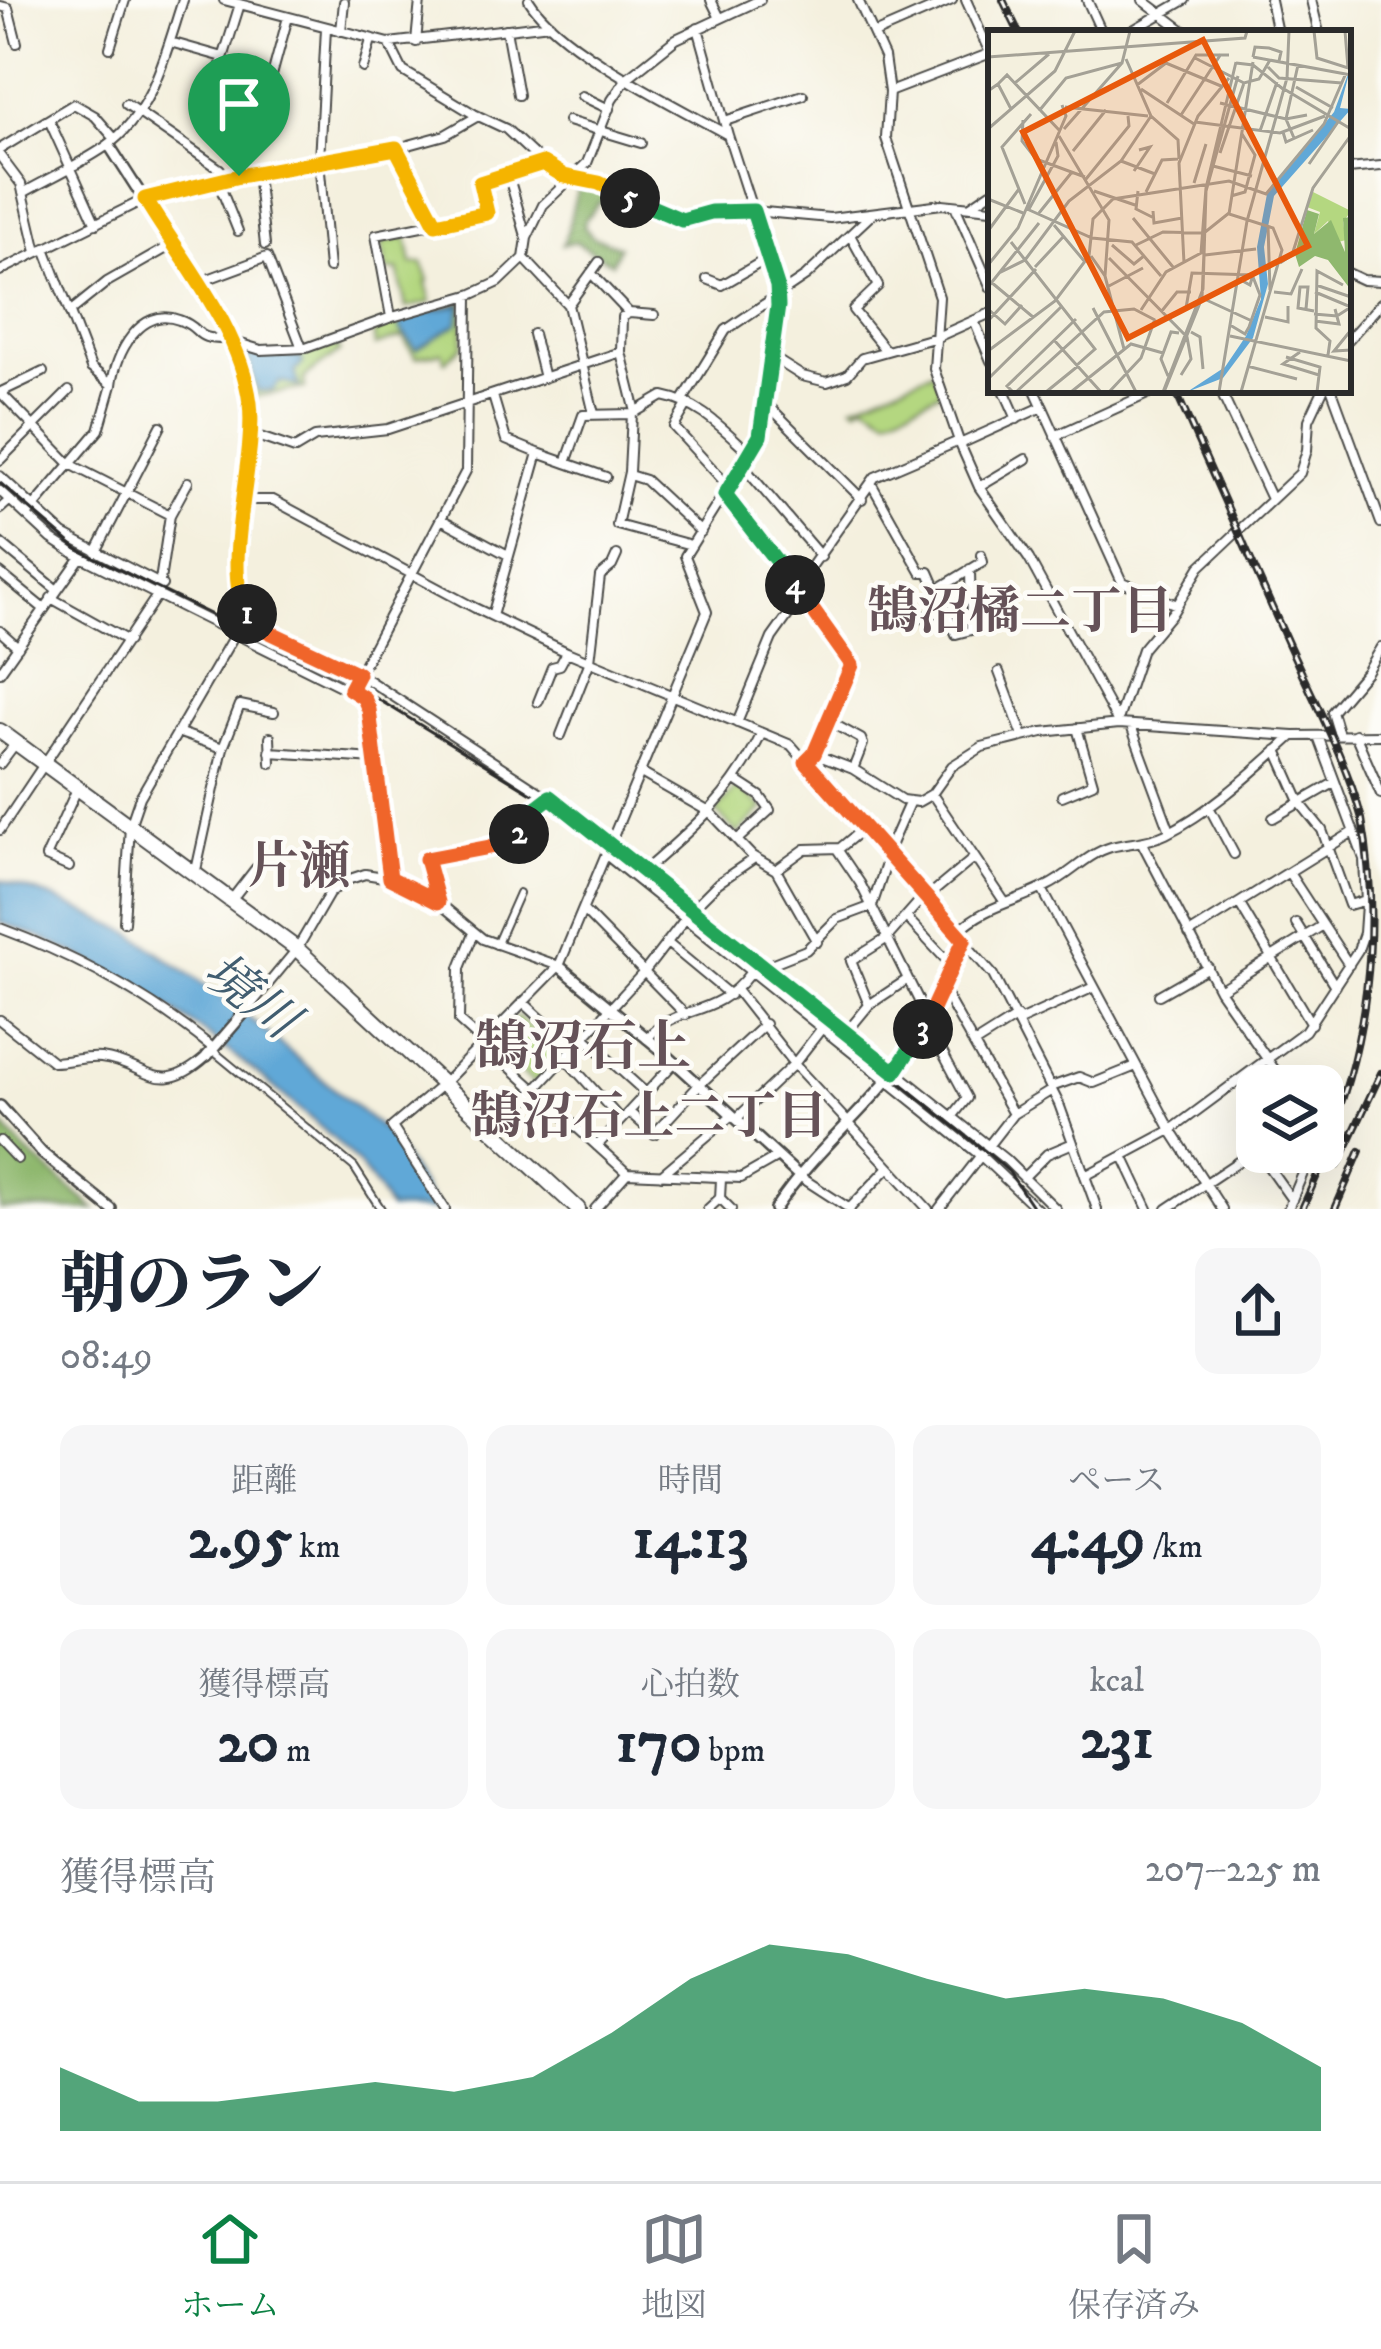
<!DOCTYPE html>
<html lang="ja">
<head>
<meta charset="utf-8">
<style>
	body { margin:0; font-family:"IM FELL DW Pica","Noto Serif JP",serif; background:#f6f6f7; color:#1f2937; height:100vh; display:flex; flex-direction:column; font-size:45px; white-space:nowrap }
	* { box-sizing:border-box; margin:0 }
	p { font-size:39px; color:#747a83 }
	.icon { flex:none; width:66px; height:66px; fill:none; stroke:currentColor; stroke-width:2; stroke-linecap:round; stroke-linejoin:round }
	.map { position:relative; height:1209px; overflow:hidden }
	.drawer { display:flex; flex-direction:column; background:#fff; flex:1 }
	.drawer>* { flex:none }
	.tools { position:absolute; left:1236px; top:1065px; display:grid; gap:24px }
	.tools a { display:grid; place-items:center; width:108px; height:108px; border-radius:24px; background:#fff; box-shadow:0 12px 48px #0002; font-size:60px }
	.pin { position:absolute; display:grid; place-items:center; width:102px; height:102px; color:#fff; margin:-123px -51px; border-radius:50% 50% 50% 0; rotate:-45deg; box-shadow:0 0 12px #0007 }
	.pin .icon { rotate:45deg }
	.km { position:absolute; width:60px; height:60px; margin:-30px; border-radius:50%; background:#222; color:#fff; font-size:33px; line-height:60px; text-align:center }
	.round { display:grid; place-items:center; flex:none; width:126px; height:126px; border-radius:24px; background:#f6f6f7 }
	.overview { display:flex; align-items:center; justify-content:space-between; height:204px; padding:0 60px }
	h1 { font-size:66px; font-weight:800; line-height:90px }
	.figures { display:grid; grid-template-columns:repeat(3,1fr); gap:18px; height:204px; padding:12px 60px }
	.figures div { display:grid; align-content:center; border-radius:24px; background:#f6f6f7; text-align:center }
	.figures b { font-size:60px; font-weight:800 }
	.figures small { font-size:33px; font-weight:400 }
	.figures p { font-size:33px }
	.chart { height:336px; padding:24px 60px }
	.chart p { display:flex; justify-content:space-between }
	.chart svg { width:100%; height:216px; margin-top:12px; fill:#0b8043; opacity:.7 }
	.tab-bar { display:flex; justify-content:space-around; align-items:center; height:168px; border-top:3px solid #e0e1e3; background:#fff; font-size:33px; color:#747a83 }
	.tab-bar a { display:grid; justify-items:center; gap:6px }
	.tab-bar .current { color:#0b8043 }
	.map>svg:first-child { display:block }
</style>
</head>
<body>
<div class="map">
<svg width="1381" height="1209" viewBox="0 0 1381 1209">
	<rect width="100%" height="100%" fill="#fdfcf7"/>
	<filter id="ink" filterUnits="userSpaceOnUse"><feTurbulence type="fractalNoise" baseFrequency=".00833" numOctaves="2"/><feDisplacementMap in="SourceGraphic" scale="24" xChannelSelector="R" yChannelSelector="G"/><feConvolveMatrix kernelMatrix="1 2 1 2 8 2 1 2 1" color-interpolation-filters="sRGB"/></filter>
	<filter id="wash" filterUnits="userSpaceOnUse"><feTurbulence type="fractalNoise" baseFrequency=".004" numOctaves="4" result="noise"/><feDisplacementMap in="SourceGraphic" scale="48" xChannelSelector="R" yChannelSelector="G"/><feGaussianBlur stdDeviation="2.7" result="paint"/><feColorMatrix in="noise" values="0 0 0 0 0 0 0 0 0 0 0 0 0 0 0 0 0 1.4 0 .05"/><feComposite in="paint" operator="in"/></filter>
	<g filter="url(#wash)">
		<rect width="100%" height="100%" fill="#f4f0de"/>
		<!-- green -->
		<path fill="#b4d780" stroke="#708156" stroke-width="3" d="M407 237 412 264 422 263 429 280 426 283 431 302 406 308 398 270 387 271 382 242Z
			M464 301 463 345 445 361 442 352 416 357 402 337 375 346 373 328Z
			M334 341 340 351 304 378 305 388 254 397 240 349C274 358 301 354 334 341Z
			M933 371 942 391 888 417 865 403 857 408 853 405Z
			M737 787 764 808 738 834 716 812Z
			M518 1016 560 1056 534 1084 489 1042Z"/>
		<!-- forest -->
		<path fill="#8fb86e" stroke="#5d724c" stroke-width="3" d="M581 183 604 188 623 201 619 206 599 202 585 220 584 227 593 237 619 246 612 263 576 242 563 244C572 223 570 203 581 183Z
			M0 1122 26 1151 95 1209H0Z"/>
		<!-- water -->
		<path fill="#61a8d7" stroke="#466a81" stroke-width="3" d="M461 304 457 324 416 349 400 329 401 319Z
			M246 351 301 358 303 363 295 372 299 386 280 382 273 390 257 391Z
			M0 880 51 897 133 934 237 1008 387 1133 437 1209H389C363 1161 331 1136 290 1101 202 1025 110 961 0 922Z"/>
	</g>
	<g filter="url(#ink)">
		<g fill="none" stroke-linecap="round" stroke-linejoin="round">
			<!-- pedestrian casing -->
			<g stroke="#494946" stroke-width="10">
				<path id="pedestrian" d="M496 945 519 893
					M212 1050 354 1167 381 1209"/>
			</g>
			<!-- minor casing -->
			<g stroke="#494946" stroke-width="12">
				<path id="minor" d="M224 0 389 43 550 24
					M711 0 720 18
					M858 0 884 57 889 92 886 138 939 297 934 369 960 444 979 487 1029 559 1119 724
					M966 0 990 53
					M1087 0 1102 33
					M1143 0 1187 33
					M1270 0 1277 33
					M1311 0 1319 33
					M0 6 8 8 17 43
					M326 28 319 161 329 268
					M698 28 728 135
					M506 29 518 95
					M341 31 344 2
					M876 33 952 0
					M1128 33 1185 0
					M170 42 223 57
					M416 42 420 1
					M389 43 403 71 474 114 506 129 549 169 599 183 676 219 711 212 753 211 830 218 942 204 991 209
					M110 48 125 0
					M363 68 371 40
					M889 92 991 53
					M582 96 609 109
					M126 104 220 169 219 179
					M204 119 240 4
					M49 120 96 224
					M568 121 641 143
					M725 121 803 95
					M396 148 436 223
					M0 149 74 104 95 116 115 139
					M0 156 21 184 37 252
					M1348 169 1381 166
					M257 174 265 245
					M508 174 526 236
					M239 176 250 109 262 112 288 17
					M217 179 238 231
					M23 193C50 178 80 164 105 147 153 114 166 51 183 0
					M972 205 991 192
					M956 208 991 288
					M850 235 878 286 853 310 886 351
					M524 258 568 305 594 414
					M0 271 145 199 217 179 405 146 445 135 478 116
					M591 273 629 313
					M1348 273 1363 280 1381 281
					M707 279 722 285 768 258
					M197 283 267 257 302 348
					M568 305 599 262
					M71 311 107 282 172 245
					M391 317 376 235 487 213 480 183 542 164
					M974 321 991 361
					M533 334 544 378
					M1348 340 1381 303
					M231 341 261 350 306 348 389 318 473 294 499 282 524 258 527 238 543 205 587 163 612 100 627 78 676 39 760 0
					M772 357 802 376 827 382 847 375 862 358 937 337 991 313
					M112 385C115 355 140 305 179 320 206 329 189 340 230 339
					M1004 390 1017 419
					M1035 390 1122 582 1177 605
					M1220 390 1271 499
					M1332 390 1381 523
					M1 392 43 372
					M493 396 506 440 538 453
					M683 400 726 330 806 276 871 215
					M688 403 674 427 730 488
					M766 403 862 499
					M636 412 621 352 622 317 629 313 654 315
					M632 414 629 472 617 525 691 545
					M251 434 295 449 315 437 388 429 621 352
					M1055 436 1156 390
					M960 444 1042 407
					M0 460 69 391
					M566 463 583 415 632 414 663 396C700 403 724 430 751 454
					M744 467 821 557
					M629 475 645 480 701 532
					M0 476 63 534 162 585
					M871 483 921 572H929L956 634 971 630 970 569
					M979 487 1026 459
					M0 491 52 539 75 554 364 698 369 710 390 878
					M725 495 767 545 852 665 814 754
					M245 500H273L475 608 567 652 791 745 993 975 1059 1104 1097 1209
					M0 509 10 500
					M27 515 99 430 112 385 91 368 45 248
					M170 515 188 482
					M441 519 508 555
					M0 543 57 590
					M96 552 161 426
					M0 573 44 609
					M797 587 875 477 959 441
					M938 589 983 562 981 555
					M51 598 128 641
					M492 616 538 453 606 477
					M918 619 945 610
					M253 622 359 674 569 811 1006 1160 1056 1209
					M0 631 18 647
					M0 672 81 557
					M999 672 1023 736
					M351 689 466 471 468 296
					M538 702 552 667 560 665 567 652
					M1119 717 1142 649 1173 612 1200 567 1300 473 1307 450 1309 420 1323 390
					M828 721 861 739 863 744 853 769
					M737 723 772 638 802 596
					M1131 726 1170 831
					M177 732 223 748
					M1355 734 1381 794
					M561 735 590 661 600 576 612 566 617 555
					M1339 735 1332 712 1366 672 1381 647
					M270 737 271 763
					M1277 750 1301 804 1322 830 1349 905 1366 900
					M270 752 375 759
					M807 762 814 754 853 769 902 800 918 802 932 794 952 766 982 747 1043 732 1119 724 1294 736 1381 735
					M0 764 15 744
					M641 773 711 813 752 856 776 870 817 942
					M737 781 760 796 770 810 737 840
					M932 794 1004 901
					M1062 796 1093 783 1077 728
					M1209 807 1234 854
					M1273 818 1334 783
					M0 830 158 594 170 515 70 464 1 393
					M1142 843 1219 990 1286 1086
					M837 849 860 883 928 1019
					M887 853 910 801
					M606 855 981 1156 1037 1209
					M69 867 46 857 77 789
					M645 870C696 826 732 795 762 733
					M776 870 805 849 840 848 864 828
					M1289 873 1349 965
					M195 875 223 748 240 705 274 712
					M1042 889 1171 1130 1222 1209
					M926 898 974 858
					M232 899 256 868
					M438 902 426 859 516 842 528 814 550 797
					M1239 903 1311 1024
					M692 909 718 883 753 859
					M583 910 686 1015
					M906 917 952 966
					M124 922 130 826 140 797 236 632
					M1296 923 1335 986
					M0 928C78 957 149 996 213 1048
					M957 932C988 904 1012 904 1047 886 1070 875 1087 854 1111 847 1130 842 1148 843 1166 834 1213 810 1253 772 1292 737
					M474 933 460 968 459 1021 627 1173 741 1178 776 1158
					M1189 934 1353 832
					M666 942 730 995
					M763 967 806 950 837 919 872 906 889 855
					M736 990 794 1064 928 1209
					M943 990 1013 1114
					M1219 990 1320 927
					M1159 995 1208 967
					M523 1002 573 1048
					M869 1005 851 961 886 939 924 896
					M245 1012 297 949 329 894 344 881 365 874 390 878 438 902 483 939 559 966
					M0 1020 53 1062C69 1062 85 1056 101 1058 148 1064 158 1100 207 1056
					M1019 1021 1094 987
					M926 1022 967 1098 952 1117
					M846 1033 869 1005 905 981
					M584 1037 646 1093
					M647 1039C677 1002 714 1021 750 973
					M974 1044 1017 1017
					M565 1058 621 1120
					M1051 1087 1079 1077 1094 1083 1136 1066
					M629 1112 654 1134 699 1085 765 1024
					M736 1119 794 1064 822 1028
					M497 1131 645 971 685 919
					M0 1141 17 1159
					M597 1146 675 1062
					M1258 1152 1292 1200
					M1123 1156 1148 1209
					M661 1175 732 1115
					M799 1176 850 1209
					M1025 1176 1047 1154 1073 1143
					M1085 1176 1171 1130 1305 1031 1358 950 1364 933 1366 904 1364 859 1318 736
					M720 1198 731 1209
					M445 1209 392 1127 444 1083 559 966 707 612 685 556 760 436 778 306 777 286 728 135C676 106 559 49 529 0
					M595 1209 627 1173
					M708 1209 720 1198 721 1179
					M849 1209 889 1167
					M939 1209 1013 1114 1052 1090
					M1167 1209 1257 1149
					M1288 1209 1312 1152"/>
			</g>
			<!-- tertiary casing -->
			<g stroke="#494946" stroke-width="14">
				<path id="tertiary" d="M109 145 221 319 246 381 251 449 236 586 243 608 253 622
					M559 966 659 1048 798 1175
					M207 1056 245 1012
					M0 1106 42 1153 111 1209
					M775 1209C812 1153 865 1112 905 1059 931 1025 946 979 964 940"/>
			</g>
			<!-- trunk casing -->
			<g stroke="#494946" stroke-width="18">
				<path id="trunk" d="M0 731 297 949 578 1209"/>
			</g>
			<!-- pedestrian -->
			<use href="#pedestrian" stroke="#fff" stroke-width="6"/>
			<!-- minor -->
			<use href="#minor" stroke="#fff" stroke-width="8"/>
			<!-- tertiary -->
			<use href="#tertiary" stroke="#fff" stroke-width="9"/>
			<!-- trunk -->
			<use href="#trunk" stroke="#fff" stroke-width="14"/>
			<!-- tram -->
			<path stroke="#2b2b2b" stroke-width="3" d="M0 483 77 549 353 684 566 814 990 1155 1009 1172 1034 1209"/>
			<!-- rail casing -->
			<g stroke="#2b2b2b" stroke-width="8">
				<path id="rail" d="M1003 0 1019 33
					M1175 390C1213 474 1250 558 1287 641 1313 699 1345 757 1362 819 1381 927 1368 1049 1323 1149
					M1338 1165 1381 1073
					M1302 1209 1335 1135
					M1335 1209 1360 1151"/>
			</g>
			<!-- rail -->
			<use href="#rail" stroke="#fdfcf7" stroke-width="3" stroke-dasharray="9" stroke-linecap="butt"/>
		</g>
	</g>
	<g fill="none" stroke-linecap="round" stroke-linejoin="round" filter="url(#ink)">
		<!-- split-1 casing -->
		<g stroke="#fff" stroke-width="24">
			<path id="split-1" d="M239 176 145 199C183 263 240 327 250 403 257 462 220 568 247 614"/>
		</g>
		<!-- split-2 casing -->
		<g stroke="#fff" stroke-width="24">
			<path id="split-2" d="M247 614 259 627 358 674 350 689 364 698 369 710 390 878 438 902 426 859 516 842 519 834"/>
		</g>
		<!-- split-3 casing -->
		<g stroke="#fff" stroke-width="24">
			<path id="split-3" d="M519 834 528 814 550 797 895 1072 923 1029"/>
		</g>
		<!-- split-4 casing -->
		<g stroke="#fff" stroke-width="24">
			<path id="split-4" d="M795 585 852 665 814 754 806 762 964 940 923 1029"/>
		</g>
		<!-- split-5 casing -->
		<g stroke="#fff" stroke-width="24">
			<path id="split-5" d="M630 198 682 220 711 212 753 211 777 286 778 306 760 436 725 495 795 585"/>
		</g>
		<!-- split-6 casing -->
		<g stroke="#fff" stroke-width="24">
			<path id="split-6" d="M239 176 396 148 436 224 487 213 480 183 543 163 564 176 599 183 630 198"/>
		</g>
		<!-- split-1 -->
		<use href="#split-1" stroke="#f5b400" stroke-width="15"/>
		<!-- split-2 -->
		<use href="#split-2" stroke="#f0652b" stroke-width="15"/>
		<!-- split-3 -->
		<use href="#split-3" stroke="#22a559" stroke-width="15"/>
		<!-- split-4 -->
		<use href="#split-4" stroke="#f0652b" stroke-width="15"/>
		<!-- split-5 -->
		<use href="#split-5" stroke="#22a559" stroke-width="15"/>
		<!-- split-6 -->
		<use href="#split-6" stroke="#f5b400" stroke-width="15"/>
	</g>
	<g text-anchor="middle" dominant-baseline="central" stroke-width="9" stroke-linejoin="round" paint-order="stroke">
		<!-- neighbourhood labels -->
		<g font-size="51" font-weight="bold" fill="#655258" stroke="#fdfcf7">
			<text x="1020" y="613">鵠沼橘二丁目</text>
			<text x="299" y="868">片瀬</text>
			<text x="649" y="1118">鵠沼石上二丁目</text>
		</g>
		<!-- water labels -->
		<g font-size="51" font-style="italic" fill="#415d70" stroke="#fdfcf7">
			<text transform="translate(250 997) rotate(38)">境川</text>
		</g>
		<!-- quarter labels -->
		<g font-size="54" font-weight="bold" fill="#655258" stroke="#fdfcf7">
			<text x="583" y="1048">鵠沼石上</text>
		</g>
	</g>
	<!-- overview -->
	<g transform="translate(988 30)">
		<rect width="363" height="363" fill="#f4f0de"/>
		<path d="M325 162 363 181 355 192 358 210 350 212 340 191 326 204 332 182 319 177Z" fill="#b4d780"/>
		<path d="M319 180 331 184 326 204 343 190 357 222 355 188 363 187V260L340 230 327 226 311 237 307 224Z" fill="#8fb86e"/>
		<path d="M363 36 352 78 363 79 286 166 276 217 280 254 265 308 235 348 199 362 237 337 258 306 273 269 269 217 279 164 346 82Z" fill="#61a8d7"/>
		<path fill="none" stroke="#a4a196" stroke-width="3" d="M326 1 329 28 360 38 357 1M0 27 257 8 259 1M265 27 363 45M265 27 267 17 281 18 293 22 291 31M207 28 256 53 271 49 282 30M138 29 163 86 190 110 191 129M248 33 265 35 295 59M280 37 291 48 354 53M27 53 61 24M10 54 19 45 72 101M149 55 178 33 233 56M308 57 345 78M153 59 206 94M296 59 363 99M0 61 10 54 23 79M179 73 208 25H241M232 73 298 89 319 85M77 77 160 86M51 81 78 48 134 33 142 1M193 85 233 24M35 90 34 111 48 129 97 147M207 92 292 103 337 86M0 99 67 41 87 1M76 99 134 33M272 101 289 52M295 102 298 112 325 100M71 106 121 190 117 246M306 108 298 89 310 35M85 121 118 80M232 123 256 53M133 131 167 144M321 134 350 92M225 136 264 146M146 141 162 117 151 120M98 149 141 96 140 86M206 153 218 114M106 161 147 175M150 161 148 179 166 188M158 162 174 130 190 129M243 166 257 162 267 125 254 104M0 169 35 183M37 174 14 117 43 84M39 179 104 208 144 212 173 246M41 179 70 126 68 112M165 181 166 193 194 188M51 183 84 142M145 188 185 237M66 195 97 232M280 196 282 260M0 201 31 159M23 212 107 319 89 335M124 215 146 234 157 225M148 215 175 202 216 203 241 183M217 225 268 219M103 226 117 246 136 319M121 228 199 307 203 329 193 345M196 233 191 133 210 86 241 48M292 233 304 225 325 158 363 105M0 235 30 198 78 86 74 75M47 237 75 207M11 243 37 230 81 171 133 131 163 86M3 252 45 287M328 255 363 267M0 257 51 193M119 257 155 238M286 262 303 264 314 239M214 268 264 291M105 278 148 362M198 278 204 243 265 245 262 255 251 249M0 279 17 294 34 275M318 279 320 257H312L310 278 326 281M153 280 178 242 213 223 218 158 248 32M173 282 189 262H203M326 284 349 286 363 277 327 262M277 287 300 292V276M0 291 48 239M327 291 351 294 347 279M242 295 257 304 261 297 272 265 265 247M363 300 346 321 363 320M203 302 212 307 215 339M242 306 363 331M66 310 113 362M0 321 67 271 101 226 105 189 125 169 241 151 278 164 336 94 358 43M312 322 295 334 331 345M340 325 342 311 328 298 329 241 355 255M298 327 332 337 329 362M259 336 309 349M180 346 173 329 183 302 191 303M0 349 73 277M25 362 19 356 88 289M28 362 116 282 146 279 167 290M58 362 90 336M83 362 143 314 175 323M121 362 153 328 167 289M175 362 215 259 218 161 250 46M176 362 214 268 216 222M231 362 259 191 299 48 301 1M253 362 294 220 285 198 241 184 265 32"/>
		<path fill="#e8590c" fill-opacity="0.15" stroke="#e8590c" stroke-width="6" d="M215 10 320 216 140 308 35 102Z"/>
		<rect width="363" height="363" fill="none" stroke="#2b2b2b" stroke-width="6"/>
	</g>
</svg>
<div class="tools">
<a><svg class="icon" aria-label="layers" viewBox="0 0 24 24"><path d="M12 4l9 5-9 5-9-5zM3 14l9 5 9-5"/></svg></a>
</div>
<div class="pin" style="left:239px;top:176px;background:#1e9e55"><svg class="icon" aria-label="arrive" viewBox="0 0 24 24"><path d="M6 21V4h12l-3 4 3 4H6"/></svg></div>
<b class="km" style="left:247px;top:614px">1</b>
<b class="km" style="left:519px;top:834px">2</b>
<b class="km" style="left:923px;top:1029px">3</b>
<b class="km" style="left:795px;top:585px">4</b>
<b class="km" style="left:630px;top:198px">5</b>
</div>
<section class="drawer">
<div class="overview"><div><h1>朝のラン</h1><p>08:49</p></div><a class="round"><svg class="icon" aria-label="share" viewBox="0 0 24 24"><path d="M12 15V3M7 8l5-5 5 5M5 13v7h14v-7"/></svg></a></div>
<div class="figures">
<div><p>距離</p><b>2.95<small> km</small></b></div>
<div><p>時間</p><b>14:13</b></div>
<div><p>ペース</p><b>4:49<small> /km</small></b></div>
</div>
<div class="figures">
<div><p>獲得標高</p><b>20<small> m</small></b></div>
<div><p>心拍数</p><b>170<small> bpm</small></b></div>
<div><p>kcal</p><b>231</b></div>
</div>
<div class="chart"><p><span>獲得標高</span>207–225 m</p>
<svg viewBox="0 0 160 44" preserveAspectRatio="none"><path d="M0 44V31L10 38L20 38L30 36L40 34L50 36L60 33L70 24L80 13L90 6L100 8L110 13L120 17L130 15L140 17L150 22L160 31V44z"/></svg>
</div>
</section>
<nav class="tab-bar">
<a class="current"><svg class="icon" aria-label="home" viewBox="0 0 24 24"><path d="M3 11l9-7 9 7M6 9v11h12V9"/></svg>ホーム</a>
<a><svg class="icon" aria-label="map" viewBox="0 0 24 24"><path d="M3 6l6-2 6 2 6-2v14l-6 2-6-2-6 2zM9 4v14M15 6v14"/></svg>地図</a>
<a><svg class="icon" aria-label="saved" viewBox="0 0 24 24"><path d="M7 4h10v16l-5-4-5 4z"/></svg>保存済み</a>
</nav>
</body>
</html>
